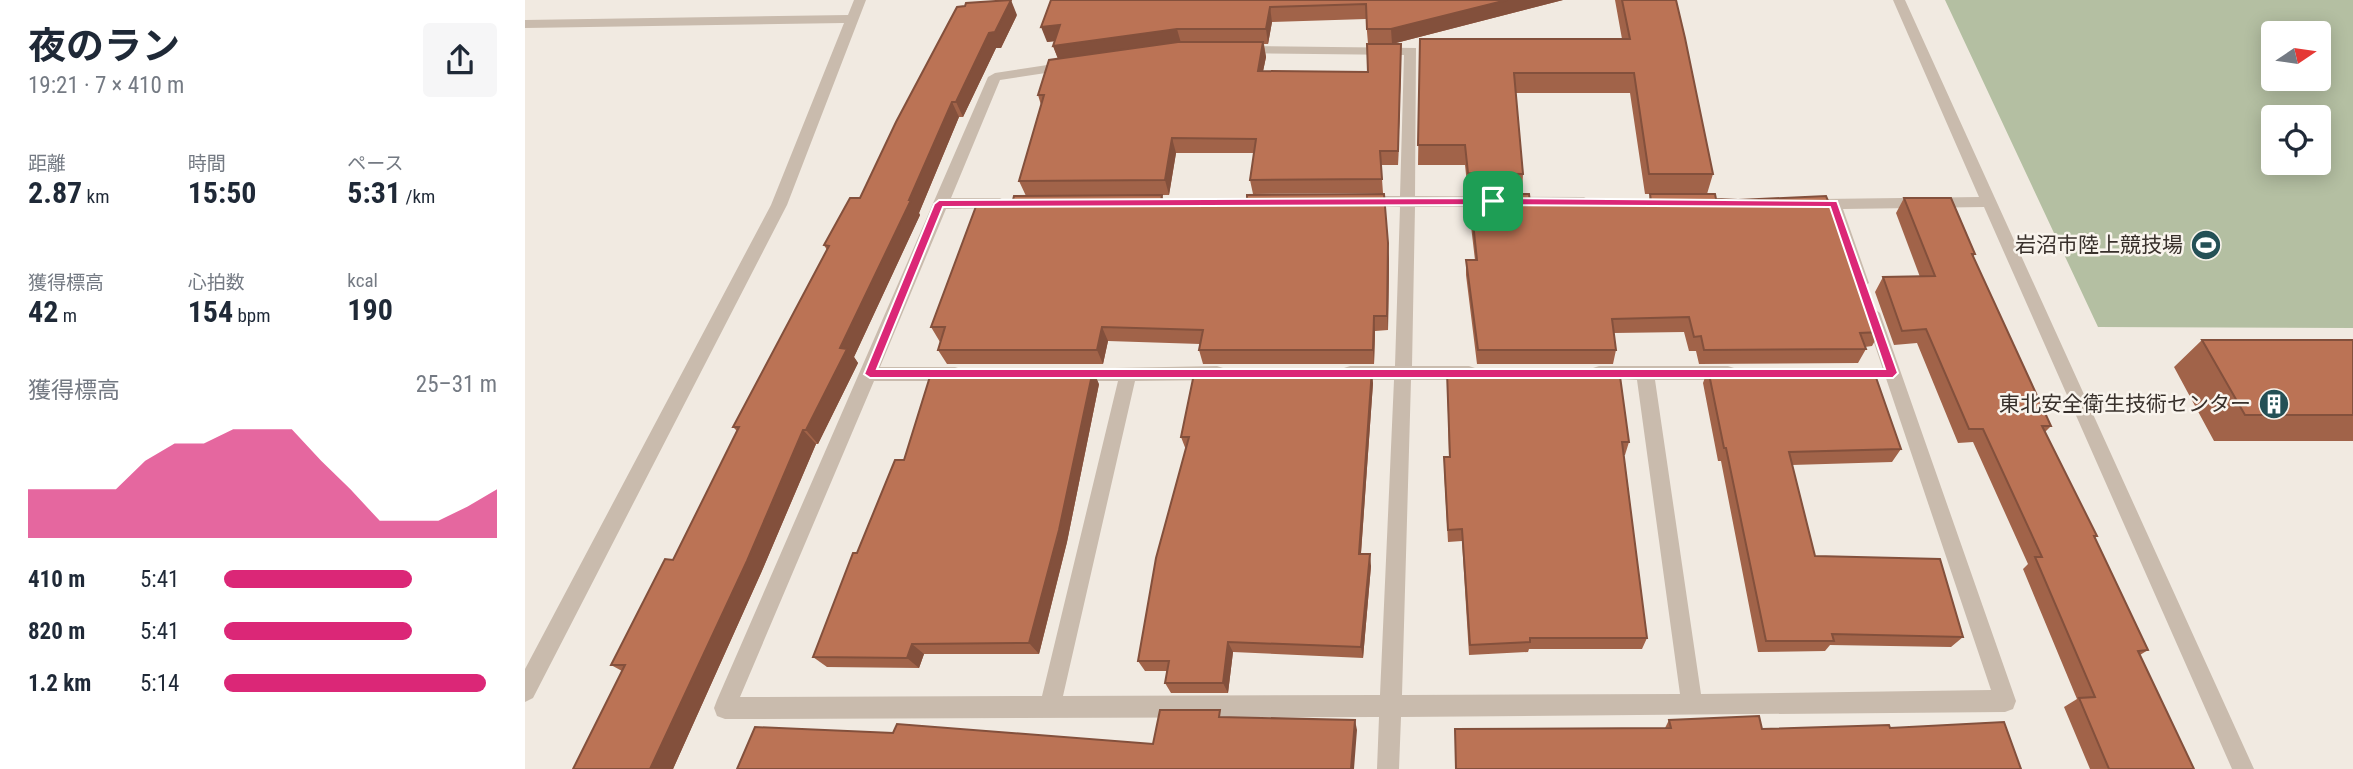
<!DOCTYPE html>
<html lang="ja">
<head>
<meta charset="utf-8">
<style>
	body { margin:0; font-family:"Roboto Condensed","Noto Sans JP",sans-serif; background:#f6f6f7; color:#1f2937; height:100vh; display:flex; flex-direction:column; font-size:26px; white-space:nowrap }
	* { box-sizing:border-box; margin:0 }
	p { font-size:23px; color:#747a83 }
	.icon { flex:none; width:38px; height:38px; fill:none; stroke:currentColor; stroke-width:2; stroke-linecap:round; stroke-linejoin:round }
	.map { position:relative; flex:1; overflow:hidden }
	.side { display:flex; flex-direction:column; background:#fff; width:525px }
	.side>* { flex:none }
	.needle { width:46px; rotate:77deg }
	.tools { position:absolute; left:1736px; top:21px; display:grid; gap:14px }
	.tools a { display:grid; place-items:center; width:70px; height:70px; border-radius:7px; background:#fff; box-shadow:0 4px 18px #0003; font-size:35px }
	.pin { position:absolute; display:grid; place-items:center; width:60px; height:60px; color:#fff; margin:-30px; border-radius:14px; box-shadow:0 4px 10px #0006 }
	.round { display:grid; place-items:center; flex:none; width:74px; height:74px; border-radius:7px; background:#f6f6f7 }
	.headline { display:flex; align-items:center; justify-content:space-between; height:119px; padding:0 28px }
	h1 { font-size:38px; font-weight:700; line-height:52px }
	.metrics { display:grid; grid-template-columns:repeat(3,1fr); gap:10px; height:119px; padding:7px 28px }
	.metrics div { display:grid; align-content:center }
	.metrics b { font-size:30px; font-weight:700 }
	.metrics small { font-size:19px; font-weight:400 }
	.metrics p { font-size:19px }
	.chart { height:196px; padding:14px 28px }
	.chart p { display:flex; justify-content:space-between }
	.chart svg { width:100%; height:126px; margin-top:7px; fill:#db2777; opacity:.7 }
	ul { padding:0 28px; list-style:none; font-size:23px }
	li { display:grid; grid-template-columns:112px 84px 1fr; align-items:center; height:52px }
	li i { height:18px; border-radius:9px; background:#db2777 }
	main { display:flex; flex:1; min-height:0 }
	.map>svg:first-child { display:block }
</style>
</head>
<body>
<main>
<section class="side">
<div class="headline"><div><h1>夜のラン</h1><p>19:21 · 7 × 410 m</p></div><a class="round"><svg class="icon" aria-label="share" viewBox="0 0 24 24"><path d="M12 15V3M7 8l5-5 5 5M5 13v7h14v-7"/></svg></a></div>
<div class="metrics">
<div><p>距離</p><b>2.87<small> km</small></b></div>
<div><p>時間</p><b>15:50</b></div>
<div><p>ペース</p><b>5:31<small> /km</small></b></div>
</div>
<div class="metrics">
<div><p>獲得標高</p><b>42<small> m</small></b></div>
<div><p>心拍数</p><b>154<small> bpm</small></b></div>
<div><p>kcal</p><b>190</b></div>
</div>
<div class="chart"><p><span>獲得標高</span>25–31 m</p>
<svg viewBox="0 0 160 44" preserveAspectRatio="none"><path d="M0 44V27L10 27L20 27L30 27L40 17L50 11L60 11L70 6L80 6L90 6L100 17L110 27L120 38L130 38L140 38L150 33L160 27V44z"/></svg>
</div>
<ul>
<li><b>410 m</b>5:41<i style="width:69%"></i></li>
<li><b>820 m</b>5:41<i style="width:69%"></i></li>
<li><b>1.2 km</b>5:14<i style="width:96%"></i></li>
</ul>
</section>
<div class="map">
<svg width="1828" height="769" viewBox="0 0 1828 769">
	<rect width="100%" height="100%" fill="#f1eae1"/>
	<!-- green -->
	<path fill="#b4bfa2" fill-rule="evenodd" d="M1420 0H1828V328L1573 327ZM1748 33H1794V79H1748ZM1748 117H1794V163H1748Z"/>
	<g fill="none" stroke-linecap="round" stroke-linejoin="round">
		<!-- minor -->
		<path fill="#c9bbad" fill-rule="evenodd" d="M329 0H341L262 205 8 698 0 702V669L246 205 319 23 0 28V20L323 15Z
			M1368 0H1380L1729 769H1707L1459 207 1318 209 1344 283 1336 289 1328 283 1303 209 1292 208 1289 204 1297 199 1454 197Z
			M716 46 891 48 890 196 1059 197 1067 202 1059 207H890L887 366H944L950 368 953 373 950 378 944 380H886L877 695 1155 694 1112 380 1068 378 1065 373 1068 368 1074 366H1203L1209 368 1212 373 1209 378 1203 380H1130L1176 694 1466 690 1339 313 1347 307 1355 313 1491 701 1488 709 1480 712 876 717 874 769H852L854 717 200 719 192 716 189 708 192 700 463 77 470 73 542 62 547 63V69L475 80 426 198H475L483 203 475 208 421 209 355 367H430L436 369 439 374 436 379 430 381H349L215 697 517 696 593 381H545L539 379 536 374 539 369 692 366 698 368 701 373 698 378 692 380 610 381 538 696 855 695 869 380H825L819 378 816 373 819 368 825 366H870L875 207 835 206 827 201 835 196H875L879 55 711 53V47Z"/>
	</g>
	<!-- wall -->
	<path fill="#a16349" d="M526 0H1038L867 44H843L841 19 747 22 743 44H739L741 57 738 71 843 72 876 59 873 165H856L858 193 728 194 725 180 729 153H651L644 195 501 196 494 181 516 105 513 95 533 59 528 46 530 41 522 42Z
		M1090 0H1151L1188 174 1182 194H1120L1105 93H991L998 174 997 194 943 193 940 165H893L895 39H1097Z
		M492 15 476 48H471L438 117H434L394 213 395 215 329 357 333 363 293 444H291L236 573 148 769H48L97 671 86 665 148 560 212 431 208 427 302 250 299 245 335 198Z
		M945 194 1005 202 1124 201 1125 194 1191 199 1355 332 1347 346 1340 347 1341 349 1333 363 1174 364 1171 351H1164L1159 332 1089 333 1091 350 1088 364H952L941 275V260H950L944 209Z
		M637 195 639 201 864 258 863 330 850 331 849 364H678L674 350 675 344 583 341 578 364H422L413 350 416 342H415L406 327 488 200Z
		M1379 198 1450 254 1448 257 1526 426 1520 432 1572 536 1570 538 1623 650 1615 655 1669 769H1565L1539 707 1552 699 1498 569 1503 564 1448 442 1433 443 1392 343 1369 345 1350 292 1358 277H1395L1371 213Z
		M1677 340H1828V441H1689L1649 367Z
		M1183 369 1376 449 1367 462 1267 465 1290 556 1438 637 1426 647 1305 645 1300 651 1233 652 1196 461H1193L1178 383Z
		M922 372 1104 442 1100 455H1099L1122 638 1117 649H1004L1003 652 944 655 937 541 923 542 919 470V457H924Z
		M848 383 836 554 846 566 838 658 708 652 703 693H646L640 683 642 671H620L613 661 661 450 656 437Z
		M574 384 542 542 514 654H399L394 668 302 667 288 657 332 553 379 460Z
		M1144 720 1237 729 1365 728 1496 769H930V729L1140 728Z"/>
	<!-- shaded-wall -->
	<path fill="#83503c" d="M486 0 492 15 476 48H471L438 117 431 102 464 33Z
		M982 0H1038L867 44 866 29Z
		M745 7 747 22 743 44 741 29Z
		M535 25 540 40 522 42 516 27Z
		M652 29 656 43 534 61 528 46Z
		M738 42 741 57 735 86 733 71Z
		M876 44V59L873 165V151Z
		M427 102 434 117 394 213 395 215 329 357 333 363 293 444 281 430 315 348 384 200Z
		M647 138 651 153 644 195 640 180Z
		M863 243 864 258 863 330 862 316Z
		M849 316 850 331 849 364 848 350Z
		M577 327 583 341 578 364 572 350Z
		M847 369 848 383 835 566 834 554Z
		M568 370 574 384 542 542 514 654 504 643Z
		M278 430 291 444 236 573 148 769H125Z
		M845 554 846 566 838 658 836 647Z
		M703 642 708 652 703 693 698 683Z
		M387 644 399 654 394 668 382 658Z
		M830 720 832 730 829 769H826Z"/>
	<!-- building -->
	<path fill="#bb7355" stroke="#83503c" stroke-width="2" d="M486 0 470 32 464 33 431 102H427L384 200H386L315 348 322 349 281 430H278L222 561 125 769H48L100 665H86L140 559 148 560 214 427H208L304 246 299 245 325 198H335L371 122 432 7 440 6 441 3Z
		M526 0H982L866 29H842L841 4 745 7 741 29H652L528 46 535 25 516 27Z
		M1097 0H1151L1160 38 1188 174H1124L1109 73H989L998 174 943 173 940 145H893L895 39H1105Z
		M653 42H738L733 71 843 72 842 44H876L873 151H855L857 179 725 180 731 139 647 138 640 180 494 181 519 95H513L524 60Z
		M859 194 863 243 862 316H849L848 350H674L678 330 577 327 572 350H413L420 327H406L453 201 488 200 489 196 637 195 636 201 722 200V195Z
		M945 194H1004L1005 202 1126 201 1125 194H1190L1191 199 1213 200 1301 196 1335 277 1355 332 1335 333 1341 349 1179 350 1176 336 1169 337 1164 317 1087 319 1091 350H953L941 260H952Z
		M1379 198H1426L1450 254H1447L1526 426H1517L1572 536H1569L1623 650 1613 651 1669 769H1584L1554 698 1570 697 1510 557H1517L1458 429H1444L1401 329 1377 331 1358 277 1410 276Z
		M1677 340H1828V415H1720Z
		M670 369H847L834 554H845L836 647 703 642 698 683H640L644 661H613L631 558 664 437H656Z
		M955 369H1094L1104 442H1097L1122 638H1005V642L945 645 937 529 923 530 919 457H925L922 372H955Z
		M1183 369H1348L1376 449 1264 452 1290 556 1415 559 1438 637 1307 634 1309 641H1241L1201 448H1199Z
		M407 370H568L534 530 504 643 387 644 382 658 288 657 328 553H332L370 460H379Z
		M635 710H695L694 717 830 720 826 769H212L230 727 368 733 372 724 628 744Z
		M1234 716 1237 729 1364 725 1365 728 1479 722 1496 769H931L930 729 1146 728 1144 720Z"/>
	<!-- route -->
	<path fill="#db2777" stroke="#fff" stroke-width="2" fill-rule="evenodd" d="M968 198 1312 201 1373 373 1368 378H345L339 374 409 204 414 200ZM968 205 1305 207 1360 369H352L418 207Z"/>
	<!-- icons -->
	<defs>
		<g id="stadium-disc" transform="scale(1.575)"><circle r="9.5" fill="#245056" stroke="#f9f4ed"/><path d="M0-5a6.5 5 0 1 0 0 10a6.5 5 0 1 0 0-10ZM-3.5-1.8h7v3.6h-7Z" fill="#fff"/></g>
		<g id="building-disc" transform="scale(1.575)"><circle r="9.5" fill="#245056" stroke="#f9f4ed"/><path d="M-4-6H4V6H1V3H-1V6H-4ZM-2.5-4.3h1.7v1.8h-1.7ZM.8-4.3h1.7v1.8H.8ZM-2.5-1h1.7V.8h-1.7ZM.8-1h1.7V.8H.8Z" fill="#fff"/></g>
	</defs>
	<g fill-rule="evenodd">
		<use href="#stadium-disc" x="1681" y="245"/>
		<use href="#building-disc" x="1749" y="404"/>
	</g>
	<g text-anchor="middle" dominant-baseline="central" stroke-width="5" stroke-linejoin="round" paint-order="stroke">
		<!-- poi labels -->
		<g font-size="21" fill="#38302b" stroke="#f9f4ed" text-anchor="end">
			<text x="1658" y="245">岩沼市陸上競技場</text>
			<text x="1726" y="404">東北安全衛生技術センター</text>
		</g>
	</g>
</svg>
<div class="tools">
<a><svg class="needle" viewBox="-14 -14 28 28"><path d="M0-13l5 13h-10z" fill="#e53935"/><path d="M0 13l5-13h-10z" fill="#747a83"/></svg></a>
<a><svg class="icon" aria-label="locate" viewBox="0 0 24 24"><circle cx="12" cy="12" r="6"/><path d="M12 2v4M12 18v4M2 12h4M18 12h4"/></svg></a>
</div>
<div class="pin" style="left:968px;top:201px;background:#1e9e55"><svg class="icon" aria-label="arrive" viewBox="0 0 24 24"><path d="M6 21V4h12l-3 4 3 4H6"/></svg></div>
</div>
</main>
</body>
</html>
